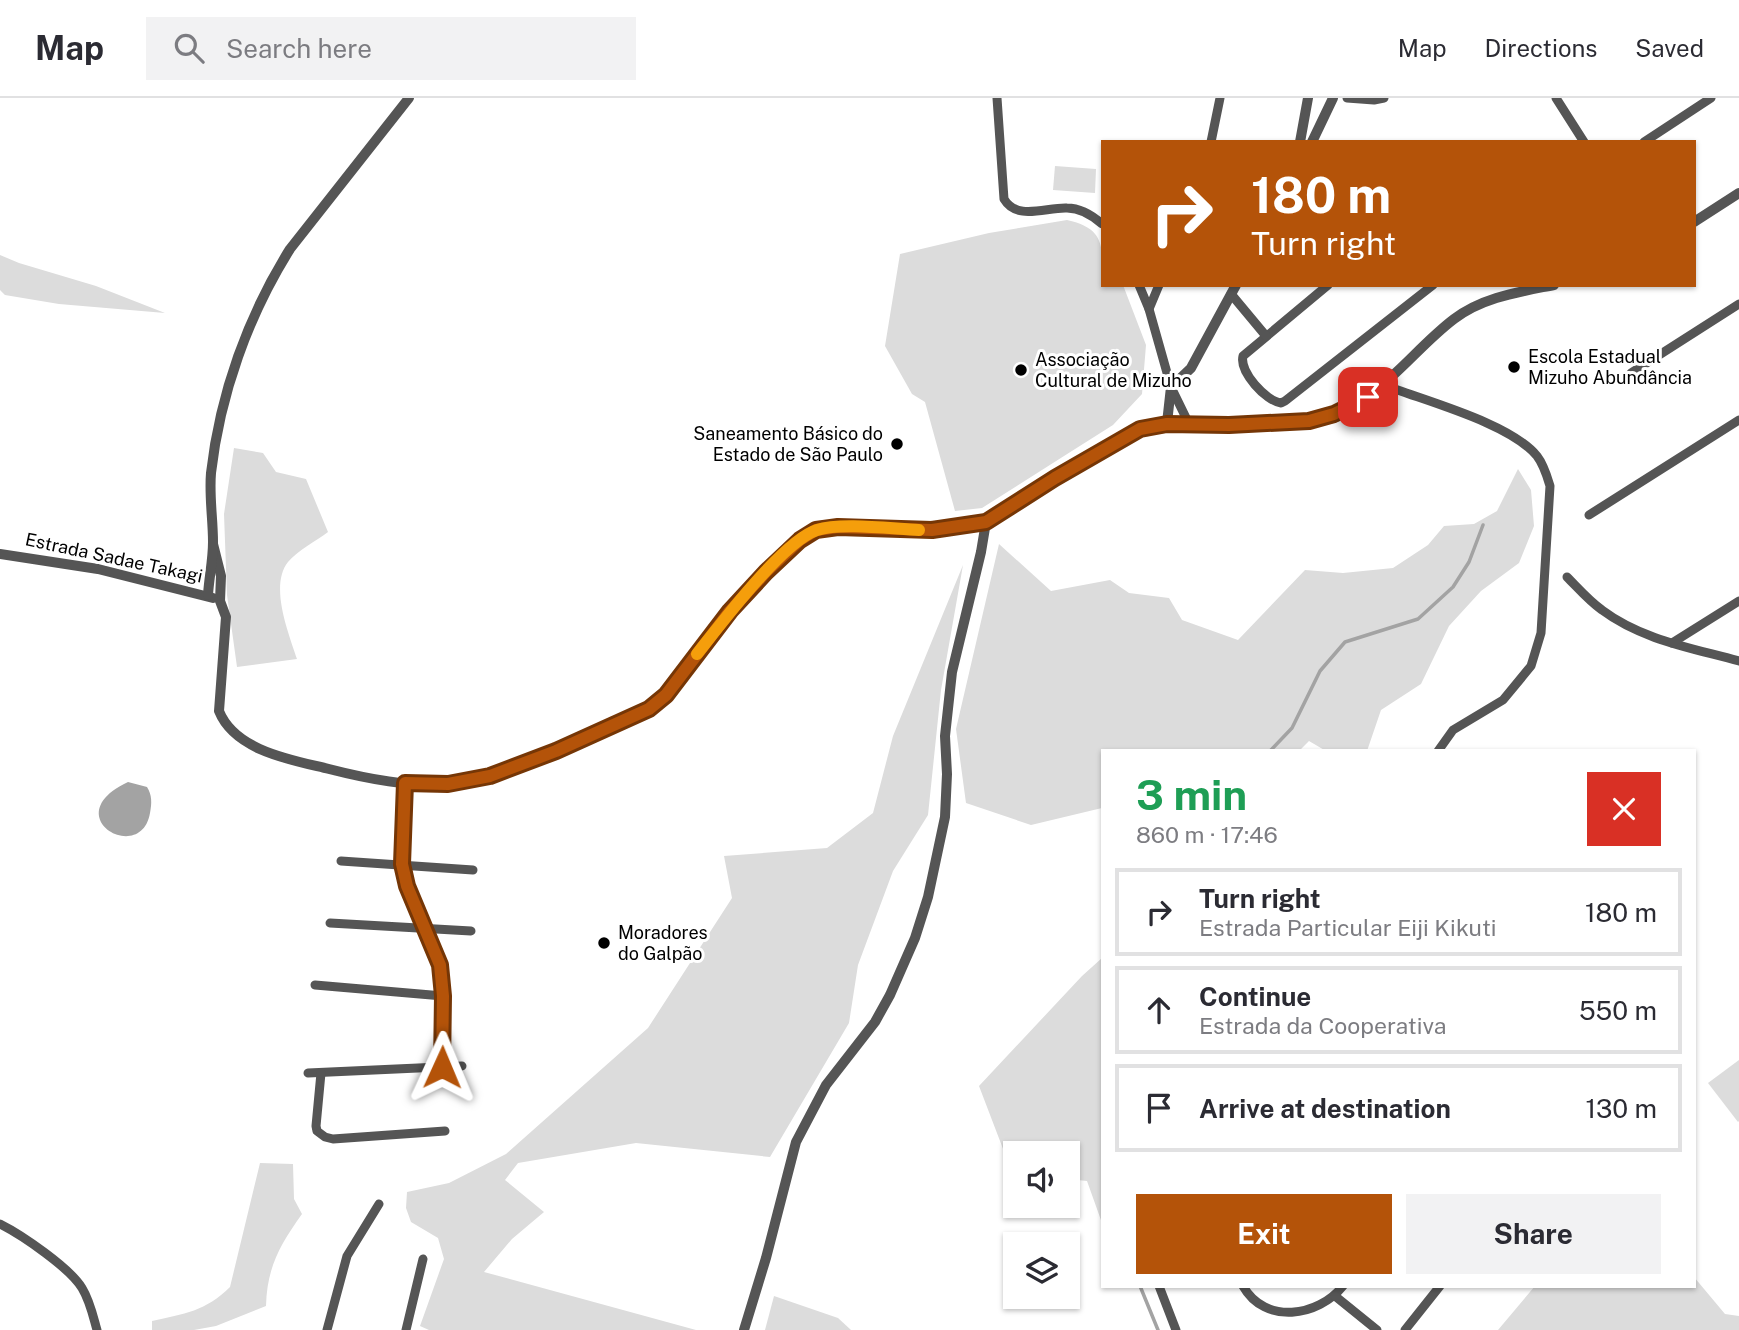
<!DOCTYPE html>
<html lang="en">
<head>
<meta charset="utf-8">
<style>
	:root { --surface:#fff; --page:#f2f2f3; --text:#2b2b33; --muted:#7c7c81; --line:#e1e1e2; --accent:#b45309 }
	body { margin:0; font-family:"Public Sans",sans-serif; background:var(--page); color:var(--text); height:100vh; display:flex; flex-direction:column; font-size:26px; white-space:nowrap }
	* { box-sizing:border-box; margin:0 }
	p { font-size:23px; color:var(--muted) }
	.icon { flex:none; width:38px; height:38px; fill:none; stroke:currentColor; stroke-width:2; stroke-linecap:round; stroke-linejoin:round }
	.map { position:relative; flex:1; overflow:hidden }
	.details { position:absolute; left:1101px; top:651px; width:595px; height:539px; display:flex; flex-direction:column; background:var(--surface); border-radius:0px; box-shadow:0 2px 5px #0004 }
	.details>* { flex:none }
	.banner { position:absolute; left:1101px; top:42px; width:595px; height:147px; border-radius:0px; box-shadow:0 2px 5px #0004; background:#b45309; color:#fff; overflow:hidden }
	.fabs { position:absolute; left:1003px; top:1043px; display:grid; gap:14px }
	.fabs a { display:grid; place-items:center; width:77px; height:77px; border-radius:0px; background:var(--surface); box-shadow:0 2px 5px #0004; font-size:35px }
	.pin { position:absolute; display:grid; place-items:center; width:60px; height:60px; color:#fff; margin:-30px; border-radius:14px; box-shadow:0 4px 10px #0006 }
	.me { position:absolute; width:77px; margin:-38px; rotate:1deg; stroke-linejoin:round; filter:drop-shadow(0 0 5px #0008) }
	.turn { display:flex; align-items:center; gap:24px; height:147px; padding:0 35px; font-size:32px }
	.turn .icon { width:91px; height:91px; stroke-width:2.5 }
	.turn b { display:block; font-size:49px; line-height:60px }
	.round { display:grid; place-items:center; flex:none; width:74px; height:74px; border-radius:0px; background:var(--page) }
	.headline { display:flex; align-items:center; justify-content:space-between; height:119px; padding:0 35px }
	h1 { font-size:42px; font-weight:700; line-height:52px; color:#1e9e55 }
	.button { display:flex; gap:14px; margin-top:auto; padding:14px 35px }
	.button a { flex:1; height:80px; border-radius:0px; background:var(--accent); color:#fff; font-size:28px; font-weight:700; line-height:80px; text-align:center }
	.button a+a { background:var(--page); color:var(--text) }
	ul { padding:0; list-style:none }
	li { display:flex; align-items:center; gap:21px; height:88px; margin:0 14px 10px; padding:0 21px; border:4px solid var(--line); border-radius:0px }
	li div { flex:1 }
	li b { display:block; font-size:26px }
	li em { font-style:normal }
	header { display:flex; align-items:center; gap:42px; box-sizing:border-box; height:98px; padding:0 35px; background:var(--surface); border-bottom:2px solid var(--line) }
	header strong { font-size:33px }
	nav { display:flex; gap:38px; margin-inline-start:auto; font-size:24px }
	.search { width:490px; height:63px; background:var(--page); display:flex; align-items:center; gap:18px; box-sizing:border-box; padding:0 24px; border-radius:0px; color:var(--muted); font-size:26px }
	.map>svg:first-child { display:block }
</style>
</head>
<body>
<header>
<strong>Map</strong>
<div class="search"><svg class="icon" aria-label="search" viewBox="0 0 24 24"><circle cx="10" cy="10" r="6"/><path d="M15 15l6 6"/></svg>Search here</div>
<nav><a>Map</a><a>Directions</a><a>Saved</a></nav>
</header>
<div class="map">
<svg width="1739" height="1232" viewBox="0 0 1739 1232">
	<rect width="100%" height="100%" fill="#fff"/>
	<g fill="#dcdcdc">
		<polygon points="1055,68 1096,71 1095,95 1053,92"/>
		<path d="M1067,122C1108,131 1102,152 1102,187H1123L1146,247L1142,296L1113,327L1064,358L982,410L955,413L925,304L912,296L885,248L900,156L989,135Z"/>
		<polygon points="0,157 19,165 96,188 165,215 59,206 5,197 0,192"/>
		<path d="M234,350L263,355L276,374L306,381L328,434C316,443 297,453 288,464C269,488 289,536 297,561L237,569L227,497L224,416Z"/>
		<polygon points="1518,371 1531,392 1534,428 1519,465 1481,493 1449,528 1421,586 1381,612 1367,653 1326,653 1309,643 1299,653 1102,653 1102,710 1031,727 966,705 956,631 999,446 1051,493 1110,482 1129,495 1169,500 1182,522 1238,542 1305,472 1343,475 1393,470 1428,447 1444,428 1474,426 1497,413"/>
		<polygon points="963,467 941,592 928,717 893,773 858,867 849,925 770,1059 636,1045 518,1065 505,1082 544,1114 512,1141 484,1174 696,1232 429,1232 420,1228 444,1161 438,1140 411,1124 406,1110 407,1094 449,1085 506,1056 648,930 732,800 724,758 827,750 873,715 893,638"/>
		<polygon points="1102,860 1102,1125 1087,1083 1068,1081 1068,1055 1015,1055 1015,1077 1013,1077 979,988 1082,878"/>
		<polygon points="1739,962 1739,1023 1738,1024 1708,985"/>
		<path d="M260,1065L293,1066L294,1101L302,1116C280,1147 267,1169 266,1208L216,1228L194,1232H152V1223C184,1216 206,1213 230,1189Z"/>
		<polygon points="1694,1179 1725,1216 1739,1218 1739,1232 1498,1232 1535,1188 1694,1188"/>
		<polygon points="774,1198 838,1220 851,1232 765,1232"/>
	</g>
	<path fill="#a3a3a3" d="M128,684L147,689C152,697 152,705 150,715C141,768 55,718 128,684Z"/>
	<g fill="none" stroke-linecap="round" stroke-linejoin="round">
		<g stroke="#a3a3a3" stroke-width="3.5">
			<polyline points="1270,653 1292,630 1320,573 1345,544 1418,521 1453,489 1469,464 1483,427"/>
			<polyline points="1140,1188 1158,1232"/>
		</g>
		<g stroke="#555" stroke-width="9">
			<path d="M997,0L1004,101C1017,123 1046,109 1067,110C1080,110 1093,118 1102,126"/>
			<polyline points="1347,0 1374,2 1384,0"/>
			<polyline points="1556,0 1584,44"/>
			<polyline points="1211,44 1220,0"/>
			<polyline points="1644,44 1711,0"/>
			<polyline points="1139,187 1149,211 1171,289 1189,326"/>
			<path d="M1328,187L1243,258C1239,274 1266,303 1281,305L1285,303L1433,187"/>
			<polyline points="1231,196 1266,238"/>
			<polyline points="1149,211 1159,187"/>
			<polyline points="1631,275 1739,206"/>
			<path d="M1384,287C1425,303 1510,325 1537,358C1544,367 1547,378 1550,388L1541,535L1531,568L1503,602L1453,632L1438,653"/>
			<polyline points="1589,417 1739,322"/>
			<path d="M1567,479C1578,490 1589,503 1602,512C1642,542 1692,550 1739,563"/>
			<polyline points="1672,545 1739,503"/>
			<polyline points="405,685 402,766 407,788 440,867 443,898 442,969"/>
			<polyline points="341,763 473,772"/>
			<polyline points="330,825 471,833"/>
			<polyline points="315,887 443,898"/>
			<polyline points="308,975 462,968"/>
			<polyline points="321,975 316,1028 317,1033 325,1039 333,1041 445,1033"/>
			<path d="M0,1126C22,1137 70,1170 82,1190C90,1203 93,1218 97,1232"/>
			<polyline points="1159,1188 1176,1232"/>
			<path d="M1243,1188C1265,1227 1318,1219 1343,1188"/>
			<polyline points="1335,1198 1377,1232"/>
			<polyline points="327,1232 347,1158 379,1106"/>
			<polyline points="406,1232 423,1161"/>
			<polyline points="1405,1232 1440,1188"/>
		</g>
		<g stroke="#555" stroke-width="10">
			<polyline points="1300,44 1308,0"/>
			<polyline points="1312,44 1333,0"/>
			<polyline points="1694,124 1739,95"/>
			<polyline points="1167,325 1171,289 1191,270 1236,187"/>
			<path d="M213,446L221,478L220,503L226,519L219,613C235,653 292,662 329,671C368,681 409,689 450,686C497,682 551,656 594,637C618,626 648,616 667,596C682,580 695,559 709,542C726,519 744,499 763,478C777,462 795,442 815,433C830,427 851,429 868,430C901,431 934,434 967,428C990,424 1008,410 1027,398C1060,376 1102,346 1139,332C1167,321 1200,327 1230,327C1264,327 1302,327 1335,315C1385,297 1413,252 1454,221C1483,199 1519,194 1554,187"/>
			<polyline points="0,456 98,471 213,500"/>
			<path d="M208,497C209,480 213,462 213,444C213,421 209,398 211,375C220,296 248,218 290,151L409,0"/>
			<polyline points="744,1232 766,1160 796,1044 826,987 875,924 890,897 915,840 928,799 945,719 947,676 945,638 952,574 981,454 986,424"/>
		</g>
	</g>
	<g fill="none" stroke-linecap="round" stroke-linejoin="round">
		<defs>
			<polyline id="route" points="442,969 443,898 440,867 407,788 402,766 405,685 448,686 490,678 556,653 649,611 666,597 730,513 766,474 800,442 816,432 838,429 932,432 986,424 1055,380 1140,331 1167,326 1229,327 1309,323 1334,316 1368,299"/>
		</defs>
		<use href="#route" stroke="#753606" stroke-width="18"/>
		<use href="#route" stroke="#b45309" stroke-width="12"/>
		<path stroke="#f59e0b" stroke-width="12" d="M697,556C720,527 783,443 817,432C841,424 893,431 919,432"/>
	</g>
	<g fill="#000" stroke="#fff" stroke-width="2.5">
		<circle cx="1514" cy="269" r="7"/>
		<circle cx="1021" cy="272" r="7"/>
		<circle cx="897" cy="346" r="7"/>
		<circle cx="604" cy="845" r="7"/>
	</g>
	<g text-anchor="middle" stroke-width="6" stroke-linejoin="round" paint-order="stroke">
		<g font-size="18" fill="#000" stroke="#fff" text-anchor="start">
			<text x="1528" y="265">Escola Estadual<tspan x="1528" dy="21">Mizuho Abundância</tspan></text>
			<text x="1035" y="268">Associação<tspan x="1035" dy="21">Cultural de Mizuho</tspan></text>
			<text x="883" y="342" text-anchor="end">Saneamento Básico do<tspan x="883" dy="21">Estado de São Paulo</tspan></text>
			<text x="618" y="841">Moradores<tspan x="618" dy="21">do Galpão</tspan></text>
		</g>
		<g font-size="18" fill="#000" stroke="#fff">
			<text transform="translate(114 460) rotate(12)" y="6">Estrada Sadae Takagi</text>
		</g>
	</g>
</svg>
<div class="fabs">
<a><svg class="icon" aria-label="sound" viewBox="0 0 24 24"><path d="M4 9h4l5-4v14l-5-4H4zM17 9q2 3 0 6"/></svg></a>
<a><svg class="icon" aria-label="layers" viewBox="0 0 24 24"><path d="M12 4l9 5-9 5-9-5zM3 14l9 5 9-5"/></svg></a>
</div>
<div class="pin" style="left:1368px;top:299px;background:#d93025"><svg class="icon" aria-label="arrive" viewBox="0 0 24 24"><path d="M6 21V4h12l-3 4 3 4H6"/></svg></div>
<svg class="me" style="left:442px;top:969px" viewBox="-20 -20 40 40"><path d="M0-17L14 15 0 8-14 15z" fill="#b45309" stroke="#fff" stroke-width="4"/></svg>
<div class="banner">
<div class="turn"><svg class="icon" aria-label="right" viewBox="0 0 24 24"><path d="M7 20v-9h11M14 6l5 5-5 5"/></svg><div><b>180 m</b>Turn right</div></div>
</div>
<section class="details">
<div class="headline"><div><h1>3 min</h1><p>860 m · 17:46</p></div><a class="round" style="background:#d93025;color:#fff"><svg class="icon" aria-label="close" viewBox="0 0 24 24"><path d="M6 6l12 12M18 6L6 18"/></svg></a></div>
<ul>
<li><svg class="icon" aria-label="right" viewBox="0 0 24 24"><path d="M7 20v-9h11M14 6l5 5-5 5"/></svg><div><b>Turn right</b><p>Estrada Particular Eiji Kikuti</p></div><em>180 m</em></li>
<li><svg class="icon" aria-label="ahead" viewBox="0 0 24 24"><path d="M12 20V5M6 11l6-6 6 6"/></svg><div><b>Continue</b><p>Estrada da Cooperativa</p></div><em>550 m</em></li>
<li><svg class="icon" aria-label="arrive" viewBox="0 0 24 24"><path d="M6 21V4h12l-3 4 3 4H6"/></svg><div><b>Arrive at destination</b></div><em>130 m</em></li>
</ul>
<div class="button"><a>Exit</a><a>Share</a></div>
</section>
</div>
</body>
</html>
